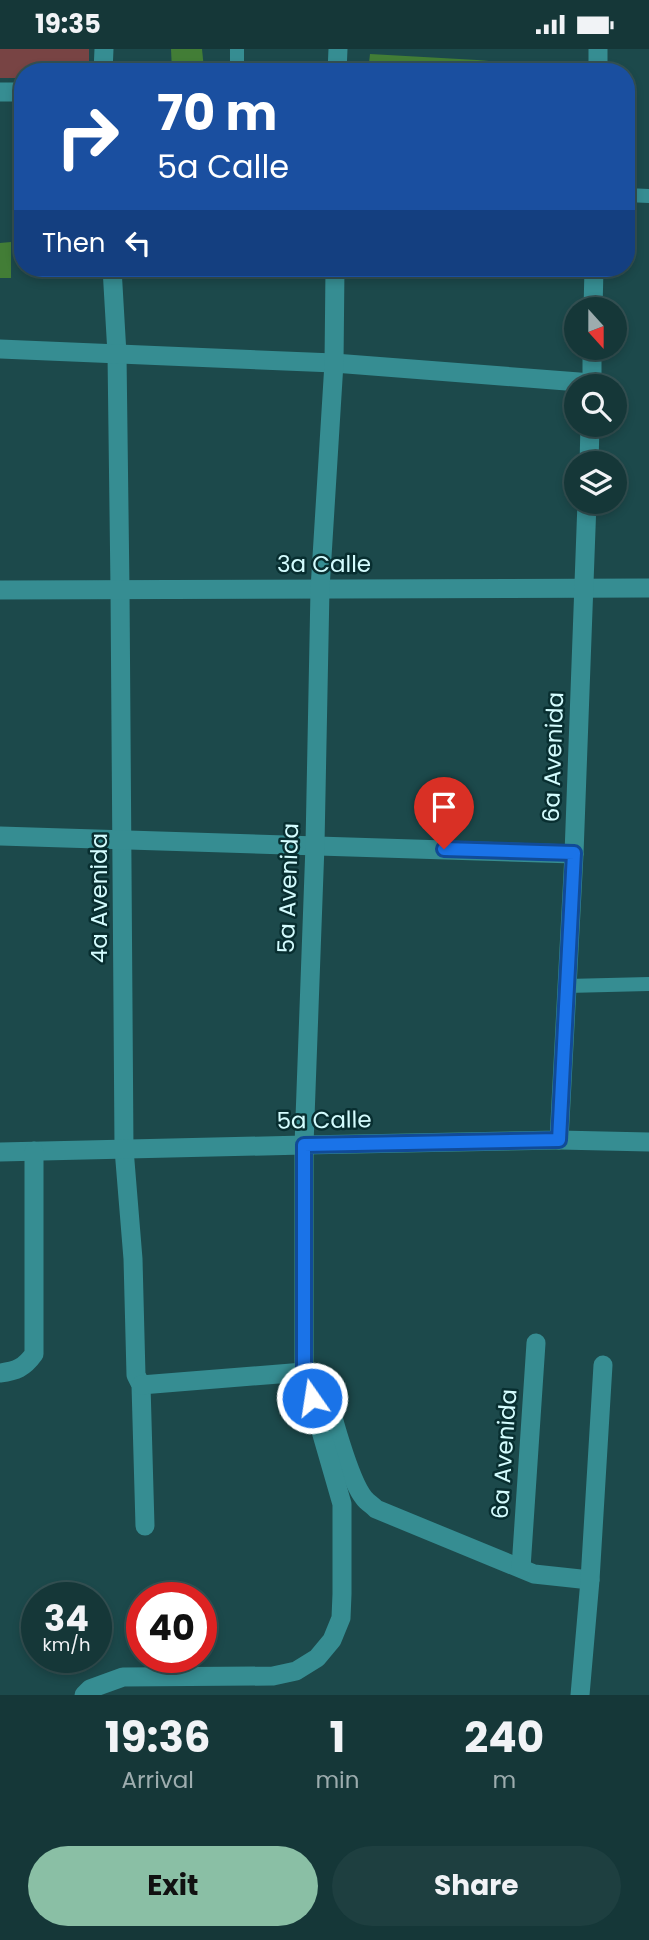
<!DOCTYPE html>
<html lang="en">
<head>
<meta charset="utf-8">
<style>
	:root { --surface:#153738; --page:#1e3f40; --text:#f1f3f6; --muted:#9dacae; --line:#345153; --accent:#8abfa5 }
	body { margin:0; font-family:Poppins,sans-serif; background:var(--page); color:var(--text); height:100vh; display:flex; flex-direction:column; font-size:26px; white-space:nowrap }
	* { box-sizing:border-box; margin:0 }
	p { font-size:23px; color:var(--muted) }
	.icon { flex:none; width:38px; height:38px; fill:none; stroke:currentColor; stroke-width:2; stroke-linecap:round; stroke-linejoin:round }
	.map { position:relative; height:1646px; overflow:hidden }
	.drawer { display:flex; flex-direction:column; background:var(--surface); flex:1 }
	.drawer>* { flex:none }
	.banner { position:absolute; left:14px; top:14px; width:621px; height:214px; border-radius:28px; box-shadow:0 4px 10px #0003,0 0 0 2px var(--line); background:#1a4fa0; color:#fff; overflow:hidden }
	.needle { width:46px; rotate:159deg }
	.buttons { position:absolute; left:564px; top:248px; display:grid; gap:14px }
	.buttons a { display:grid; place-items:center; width:63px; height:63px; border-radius:50%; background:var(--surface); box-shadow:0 4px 10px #0003,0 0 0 2px var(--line); font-size:35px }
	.speed { position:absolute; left:21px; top:1533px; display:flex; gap:14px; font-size:35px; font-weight:700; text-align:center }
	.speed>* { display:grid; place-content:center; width:91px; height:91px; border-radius:50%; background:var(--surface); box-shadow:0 4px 10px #0003,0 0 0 2px var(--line); line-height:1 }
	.speed small { font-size:18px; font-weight:400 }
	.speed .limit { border:10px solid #d22; background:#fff; color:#111 }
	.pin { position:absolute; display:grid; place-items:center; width:60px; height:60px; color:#fff; margin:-72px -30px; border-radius:50% 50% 50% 0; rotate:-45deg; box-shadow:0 0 7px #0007 }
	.pin .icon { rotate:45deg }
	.me { position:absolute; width:77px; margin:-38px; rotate:347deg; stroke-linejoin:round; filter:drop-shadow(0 0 5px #0008) }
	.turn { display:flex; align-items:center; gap:24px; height:147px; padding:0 28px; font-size:32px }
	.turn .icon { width:91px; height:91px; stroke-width:2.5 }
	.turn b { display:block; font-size:49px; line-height:60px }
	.then { display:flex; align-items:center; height:66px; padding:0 28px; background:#0003; gap:14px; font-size:26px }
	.eta { display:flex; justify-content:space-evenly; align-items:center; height:119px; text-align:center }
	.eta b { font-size:42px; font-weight:700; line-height:49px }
	.action { display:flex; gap:14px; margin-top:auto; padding:14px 28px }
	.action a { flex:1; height:80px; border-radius:42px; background:var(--accent); color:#111; font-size:28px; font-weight:700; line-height:80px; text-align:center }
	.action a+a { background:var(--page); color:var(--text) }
	.status { display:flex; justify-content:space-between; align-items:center; height:49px; padding:0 35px; background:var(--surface); direction:ltr }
	.status svg { height:19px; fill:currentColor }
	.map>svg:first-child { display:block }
</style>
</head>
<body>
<div class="status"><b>19:35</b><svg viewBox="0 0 49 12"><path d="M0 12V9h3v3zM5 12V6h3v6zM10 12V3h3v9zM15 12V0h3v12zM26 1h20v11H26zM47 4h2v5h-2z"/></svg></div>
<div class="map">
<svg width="649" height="1646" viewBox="0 0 649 1646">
	<rect width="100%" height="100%" fill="#1c494b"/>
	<polygon fill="#784444" points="0,0 89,0 89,23 23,23 23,29 0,29"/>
	<g fill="#427d36">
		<polygon points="171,0 202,0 204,20 172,22"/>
		<polygon points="370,5 477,11 594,21 594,23 368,23"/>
		<polygon points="12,71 23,71 23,101 13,101"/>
		<polygon points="11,193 11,229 0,229 0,194"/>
	</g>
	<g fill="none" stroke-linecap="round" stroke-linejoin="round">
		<g stroke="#368d92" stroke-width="14">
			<polyline points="237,0 237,23"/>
			<polyline points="626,146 649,147"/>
			<polyline points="567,937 649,935"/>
		</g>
		<g stroke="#368d92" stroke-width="19">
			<polyline points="103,23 104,0"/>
			<polyline points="0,43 23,43"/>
			<polyline points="112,219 117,305 120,540 124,1100 133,1210 136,1326 141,1336 145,1477"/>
			<polyline points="0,300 334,314 592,334"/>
			<polyline points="0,541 649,539"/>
			<polyline points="0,787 574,805"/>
			<polyline points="559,1091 649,1093"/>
			<polyline points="0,1103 304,1096"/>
			<path d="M0,1324C16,1322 24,1319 34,1305V1102"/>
			<path d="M141,1336L304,1323L316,1328L327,1338C329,1360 350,1432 364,1449C367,1453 372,1456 376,1460L534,1525L590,1531"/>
			<polyline points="521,1519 536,1294"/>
			<polyline points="580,1646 590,1531 603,1316"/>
		</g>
		<g stroke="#368d92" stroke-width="19">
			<polyline points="337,23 338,0"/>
			<polyline points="598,23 598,0"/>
			<polyline points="593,261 594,219"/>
			<polyline points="592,338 592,299"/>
			<polyline points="589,415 590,376"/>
			<polyline points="304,1096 559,1091 574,805 587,453"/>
			<polyline points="84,1646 90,1640 123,1628 273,1627 296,1622 317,1609 332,1591 341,1569 342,1545 342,1455 304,1323 304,1096 315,796 320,540 334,314 335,219"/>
		</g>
	</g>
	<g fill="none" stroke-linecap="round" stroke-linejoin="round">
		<defs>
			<polyline id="route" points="312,1349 304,1323 304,1096 559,1091 574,804 444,800"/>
		</defs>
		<use href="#route" stroke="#114b97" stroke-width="18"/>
		<use href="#route" stroke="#1a73e8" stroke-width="12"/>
	</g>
	<g text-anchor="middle" stroke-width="5" stroke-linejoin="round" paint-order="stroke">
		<g font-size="23" fill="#d4fcfe" stroke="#082e30">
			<text x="324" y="523">3a Calle</text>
			<text transform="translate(553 708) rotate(-88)" y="8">6a Avenida</text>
			<text transform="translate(288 839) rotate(-88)" y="8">5a Avenida</text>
			<text transform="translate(99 849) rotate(-90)" y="8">4a Avenida</text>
			<text transform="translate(324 1071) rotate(-1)" y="8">5a Calle</text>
			<text transform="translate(504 1405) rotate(-86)" y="8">6a Avenida</text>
		</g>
	</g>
</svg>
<div class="buttons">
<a><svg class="needle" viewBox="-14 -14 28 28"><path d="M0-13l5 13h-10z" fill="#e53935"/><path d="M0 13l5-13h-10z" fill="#9dacae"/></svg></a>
<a><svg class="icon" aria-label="search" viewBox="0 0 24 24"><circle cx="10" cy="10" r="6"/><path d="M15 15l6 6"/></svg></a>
<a><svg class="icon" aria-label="layers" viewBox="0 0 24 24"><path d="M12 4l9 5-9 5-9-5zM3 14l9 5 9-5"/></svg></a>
</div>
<div class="speed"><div>34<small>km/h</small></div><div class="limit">40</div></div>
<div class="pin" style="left:444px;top:800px;background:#d93025"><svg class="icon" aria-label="arrive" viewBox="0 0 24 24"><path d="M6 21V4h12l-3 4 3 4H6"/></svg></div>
<svg class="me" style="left:312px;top:1349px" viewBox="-20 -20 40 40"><circle r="17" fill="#1a73e8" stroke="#fff" stroke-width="3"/><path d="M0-11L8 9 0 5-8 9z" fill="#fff"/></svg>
<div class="banner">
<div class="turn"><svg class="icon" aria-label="right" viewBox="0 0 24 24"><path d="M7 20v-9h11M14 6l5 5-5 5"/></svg><div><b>70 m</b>5a Calle</div></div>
<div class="then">Then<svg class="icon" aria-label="left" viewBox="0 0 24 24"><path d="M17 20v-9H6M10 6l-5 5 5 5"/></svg></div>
</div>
</div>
<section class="drawer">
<div class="eta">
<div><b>19:36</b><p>Arrival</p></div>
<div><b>1</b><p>min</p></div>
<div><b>240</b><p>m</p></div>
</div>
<div class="action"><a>Exit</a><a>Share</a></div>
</section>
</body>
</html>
